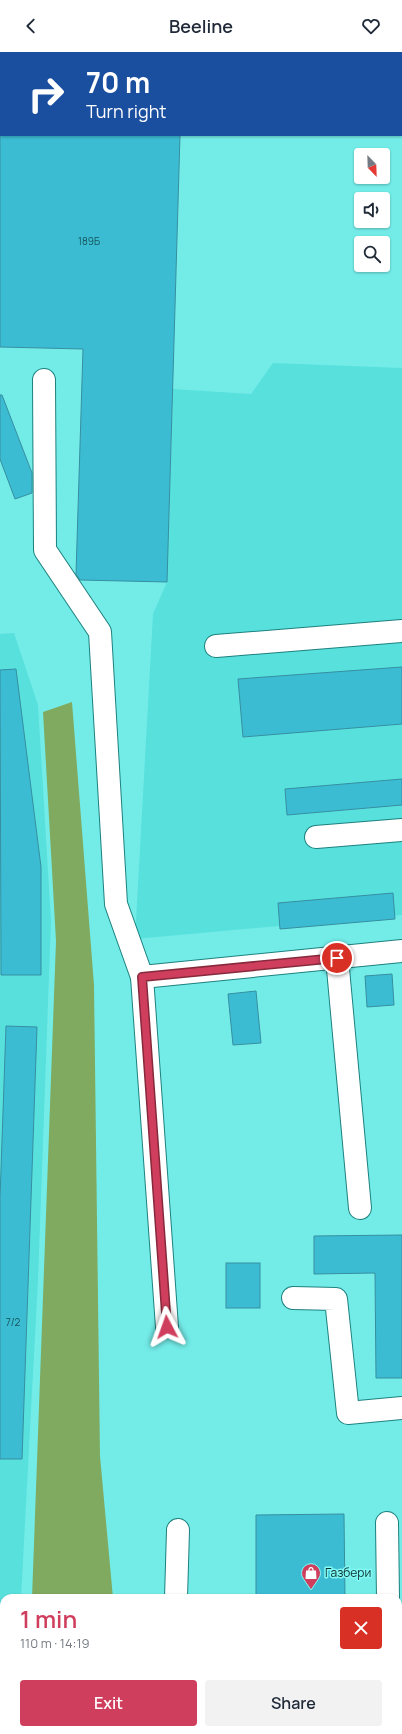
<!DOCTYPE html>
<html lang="en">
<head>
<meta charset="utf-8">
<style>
	:root { --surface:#fff; --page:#f2f2f3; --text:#1f2937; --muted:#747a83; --accent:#cf3f5d }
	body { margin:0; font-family:Manrope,sans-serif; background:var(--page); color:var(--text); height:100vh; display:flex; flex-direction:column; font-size:15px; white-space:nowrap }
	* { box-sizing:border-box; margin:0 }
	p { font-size:13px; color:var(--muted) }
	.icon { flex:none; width:22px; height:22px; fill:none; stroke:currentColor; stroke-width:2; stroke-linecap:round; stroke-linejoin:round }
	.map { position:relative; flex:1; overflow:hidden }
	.details { position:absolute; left:0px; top:1542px; width:402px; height:140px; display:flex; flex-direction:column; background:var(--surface); border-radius:12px 12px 0 0; box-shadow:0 1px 3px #0004 }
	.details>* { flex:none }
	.hud { position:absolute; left:0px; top:0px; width:402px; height:84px; box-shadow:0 1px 3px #0004; background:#1a4fa0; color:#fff; overflow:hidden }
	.needle { width:26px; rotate:157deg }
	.controls { position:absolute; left:354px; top:96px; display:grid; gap:8px }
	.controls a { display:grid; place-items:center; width:36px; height:36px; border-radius:4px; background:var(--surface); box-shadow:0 1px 3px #0004; font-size:20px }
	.pin { position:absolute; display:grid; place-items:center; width:34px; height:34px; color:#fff; margin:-17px; border:2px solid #fff; border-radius:50%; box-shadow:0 1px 4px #0007 }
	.me { position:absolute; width:44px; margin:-22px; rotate:356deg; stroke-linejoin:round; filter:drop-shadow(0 0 3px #0008) }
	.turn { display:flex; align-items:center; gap:14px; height:84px; padding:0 20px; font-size:18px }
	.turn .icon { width:52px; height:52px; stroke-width:2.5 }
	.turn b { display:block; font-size:28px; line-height:34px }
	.round { display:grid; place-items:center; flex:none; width:42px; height:42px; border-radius:4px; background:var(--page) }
	.summary { display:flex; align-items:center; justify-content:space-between; height:68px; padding:0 20px }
	h1 { font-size:24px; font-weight:600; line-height:30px; color:var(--accent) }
	.button { display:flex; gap:8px; margin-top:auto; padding:8px 20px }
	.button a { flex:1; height:46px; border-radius:4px; background:var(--accent); color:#fff; font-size:16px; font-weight:600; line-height:46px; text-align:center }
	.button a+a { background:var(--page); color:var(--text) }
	header { display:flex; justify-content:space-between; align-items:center; height:52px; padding:0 20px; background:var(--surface); font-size:18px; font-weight:600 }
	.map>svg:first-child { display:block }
</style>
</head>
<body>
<header><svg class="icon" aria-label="back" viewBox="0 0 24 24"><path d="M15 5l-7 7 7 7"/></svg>Beeline<svg class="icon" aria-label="heart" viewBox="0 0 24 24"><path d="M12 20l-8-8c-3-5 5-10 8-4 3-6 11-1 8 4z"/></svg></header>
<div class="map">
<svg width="402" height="1682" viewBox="0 0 402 1682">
	<rect width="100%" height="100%" fill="#73ece8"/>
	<g fill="#58e0dd">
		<polygon points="273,311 402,316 402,863 135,887 153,562 167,530 173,337 251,342"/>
		<polygon points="14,581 38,653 51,869 38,1228 21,1546 4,1546 4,1678 14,1678 13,1682 0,1682 0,582"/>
	</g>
	<g fill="#80aa5f">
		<polygon points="72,650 94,933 100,1404 113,1546 32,1546 56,889 43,660"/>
		<polygon points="27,1678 127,1678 128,1682 27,1682"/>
	</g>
	<g fill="#3cbcd3" stroke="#368fa1">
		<polygon points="0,83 180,83 167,530 80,528 76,522 83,297 0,295"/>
		<polygon points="0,343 2,343 32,421 32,441 15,447 0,407"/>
		<polygon points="402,615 402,672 243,685 238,627"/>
		<polygon points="16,617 41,815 41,923 1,923 0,618"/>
		<polygon points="402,727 402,753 287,763 285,737"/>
		<polygon points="393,841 395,867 280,877 278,851"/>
		<polygon points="392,922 394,953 367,955 365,924"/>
		<polygon points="256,939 261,991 233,993 228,942"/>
		<polygon points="6,974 37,975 22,1407 0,1407 0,1146"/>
		<polygon points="402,1183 402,1326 376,1326 375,1221 314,1222 314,1184"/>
		<rect x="226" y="1211" width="34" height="45"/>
		<polygon points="344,1462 345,1546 256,1546 256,1463"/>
	</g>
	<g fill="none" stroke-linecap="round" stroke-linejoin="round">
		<defs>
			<g id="minor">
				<polyline points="44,328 45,498 100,580 116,852 142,925 402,899"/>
				<polyline points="216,594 402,579"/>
				<polyline points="316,785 402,778"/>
				<polyline points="337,906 360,1156"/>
				<polyline points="142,925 167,1275"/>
				<polyline points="293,1246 336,1247 348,1361 402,1356"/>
				<polyline points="387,1471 388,1546"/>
				<polyline points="176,1546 178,1478"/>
				<polyline points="389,1678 389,1682"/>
			</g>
		</defs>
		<use href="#minor" stroke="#1c817f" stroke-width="24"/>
		<use href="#minor" stroke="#fff" stroke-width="22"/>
	</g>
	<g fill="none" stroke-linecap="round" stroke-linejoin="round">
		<defs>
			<polyline id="route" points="167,1275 142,925 337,906"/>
		</defs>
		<use href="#route" stroke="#87293c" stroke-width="10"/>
		<use href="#route" stroke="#cf3f5d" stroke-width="7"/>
	</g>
	<defs>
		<symbol id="shop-pin" viewBox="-11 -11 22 30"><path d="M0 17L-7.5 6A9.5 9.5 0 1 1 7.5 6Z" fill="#cf3f5d" stroke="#81f9f5"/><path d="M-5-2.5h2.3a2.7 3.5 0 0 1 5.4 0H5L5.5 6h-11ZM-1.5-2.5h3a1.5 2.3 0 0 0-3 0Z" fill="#fff"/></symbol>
	</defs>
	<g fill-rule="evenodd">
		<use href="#shop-pin" x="300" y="1510" width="22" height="30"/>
	</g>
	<g text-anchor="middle" stroke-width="3" stroke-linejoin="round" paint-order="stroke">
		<g font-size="10" fill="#16545a">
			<text x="89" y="193">189Б</text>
			<text x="13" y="1274">7/2</text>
		</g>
		<g font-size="12" fill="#0a3231" stroke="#81f9f5" text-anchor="start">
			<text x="325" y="1525">Газбери</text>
		</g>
	</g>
</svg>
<div class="controls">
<a><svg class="needle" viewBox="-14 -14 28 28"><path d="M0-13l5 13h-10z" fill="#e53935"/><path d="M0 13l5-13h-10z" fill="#747a83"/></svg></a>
<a><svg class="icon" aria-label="sound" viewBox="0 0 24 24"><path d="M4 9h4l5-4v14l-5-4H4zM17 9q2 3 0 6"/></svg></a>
<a><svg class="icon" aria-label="search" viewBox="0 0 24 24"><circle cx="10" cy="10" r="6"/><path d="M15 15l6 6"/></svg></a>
</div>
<div class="pin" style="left:337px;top:906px;background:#d93025"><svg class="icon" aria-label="arrive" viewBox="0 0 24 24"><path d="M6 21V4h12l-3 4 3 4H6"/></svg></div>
<svg class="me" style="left:167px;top:1275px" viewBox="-20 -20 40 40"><path d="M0-17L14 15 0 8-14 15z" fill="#cf3f5d" stroke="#fff" stroke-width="4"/></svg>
<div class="hud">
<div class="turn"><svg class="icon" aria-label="right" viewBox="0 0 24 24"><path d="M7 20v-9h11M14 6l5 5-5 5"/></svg><div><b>70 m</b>Turn right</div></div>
</div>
<section class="details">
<div class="summary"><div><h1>1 min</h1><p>110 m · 14:19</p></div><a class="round" style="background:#d93025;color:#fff"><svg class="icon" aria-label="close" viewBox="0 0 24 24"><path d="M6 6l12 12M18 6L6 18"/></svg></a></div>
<div class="button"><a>Exit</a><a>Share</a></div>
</section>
</div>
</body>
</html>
